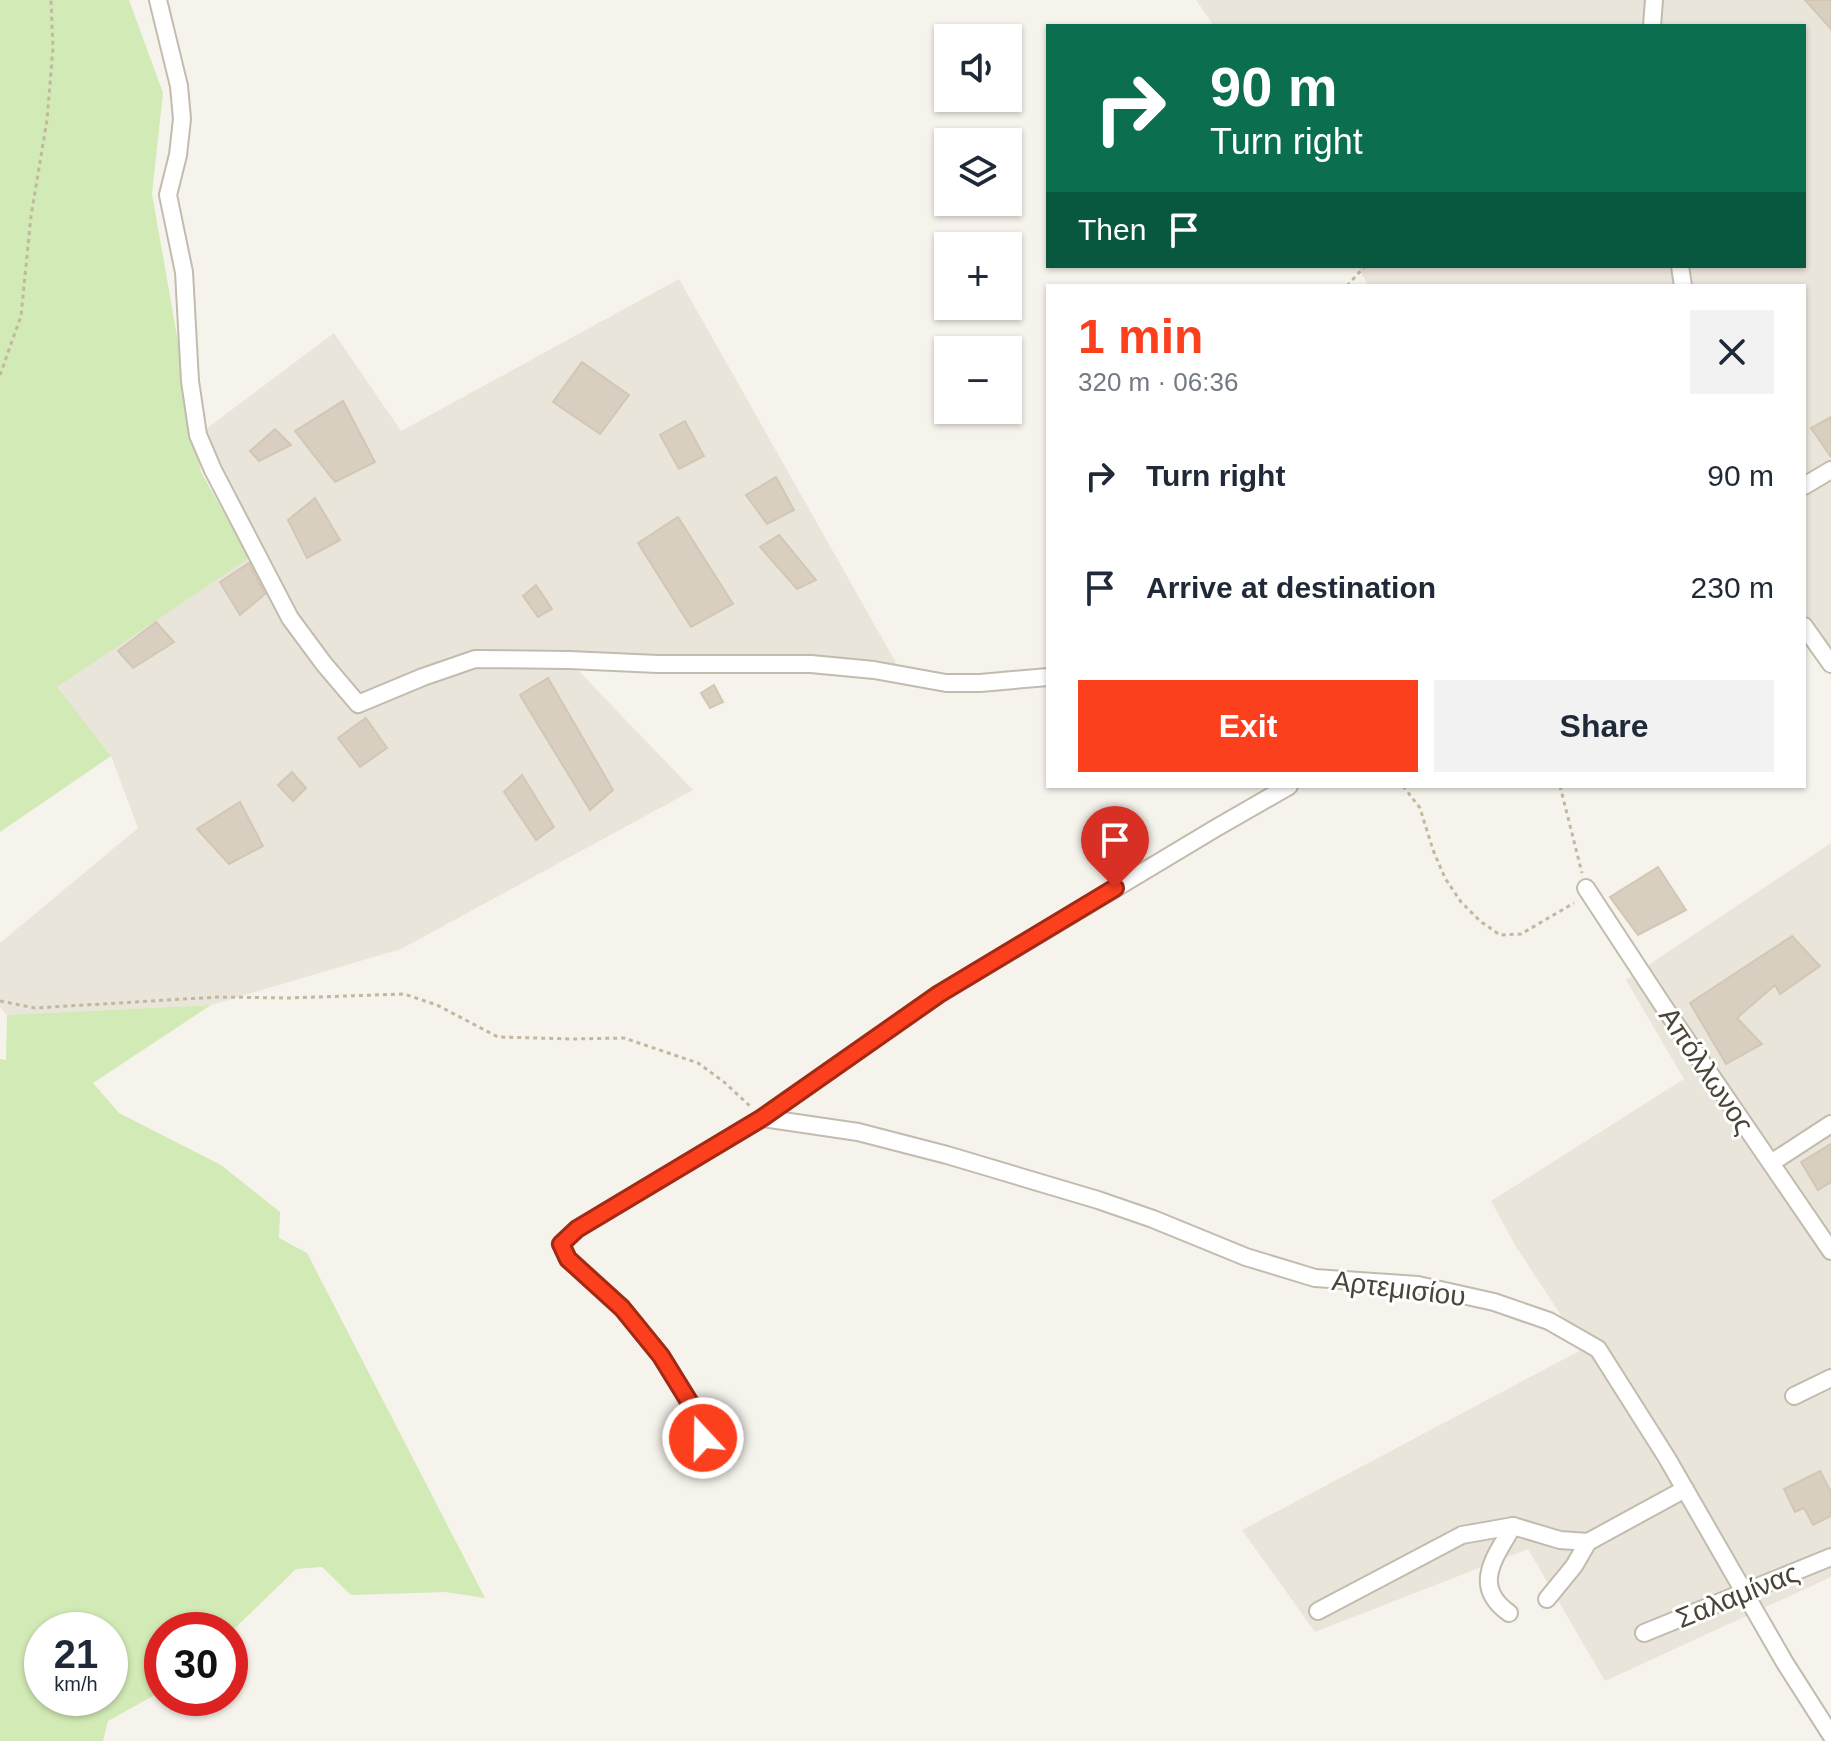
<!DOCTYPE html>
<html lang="en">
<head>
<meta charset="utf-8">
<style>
	:root { --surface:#fff; --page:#f2f2f3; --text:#1f2937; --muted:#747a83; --accent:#fc3f1d }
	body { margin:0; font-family:Arial,sans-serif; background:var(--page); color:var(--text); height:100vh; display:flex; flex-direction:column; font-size:30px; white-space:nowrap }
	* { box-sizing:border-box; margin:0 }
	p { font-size:26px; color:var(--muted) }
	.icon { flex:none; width:44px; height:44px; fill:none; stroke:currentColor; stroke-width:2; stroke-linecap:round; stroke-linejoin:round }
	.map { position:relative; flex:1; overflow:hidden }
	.drawer { position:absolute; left:1046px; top:284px; width:760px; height:504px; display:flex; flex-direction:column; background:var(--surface); border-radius:0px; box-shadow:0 2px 6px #0004 }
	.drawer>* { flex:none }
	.top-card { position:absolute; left:1046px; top:24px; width:760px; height:244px; border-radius:0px; box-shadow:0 2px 6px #0004; background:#0b6e4f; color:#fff; overflow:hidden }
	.tools { position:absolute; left:934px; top:24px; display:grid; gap:16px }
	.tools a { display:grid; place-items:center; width:88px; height:88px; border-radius:0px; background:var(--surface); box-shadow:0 2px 6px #0004; font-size:40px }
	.speed { position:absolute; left:24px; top:1612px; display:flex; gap:16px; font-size:40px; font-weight:700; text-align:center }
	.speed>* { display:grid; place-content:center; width:104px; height:104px; border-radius:50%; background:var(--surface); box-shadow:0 2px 6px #0004; line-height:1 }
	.speed small { font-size:20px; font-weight:400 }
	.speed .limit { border:12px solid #d22; background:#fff; color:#111 }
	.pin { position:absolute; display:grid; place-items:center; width:68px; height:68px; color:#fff; margin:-82px -34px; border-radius:50% 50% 50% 0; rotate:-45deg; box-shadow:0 0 8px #0007 }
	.pin .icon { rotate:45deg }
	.me { position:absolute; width:88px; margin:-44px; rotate:339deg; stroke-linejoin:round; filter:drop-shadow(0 0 6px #0008) }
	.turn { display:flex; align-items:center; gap:28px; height:168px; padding:0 32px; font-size:36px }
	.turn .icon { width:104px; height:104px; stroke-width:2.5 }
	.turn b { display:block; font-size:56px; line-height:68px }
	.then { display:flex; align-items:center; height:76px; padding:0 32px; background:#0003; gap:16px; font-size:30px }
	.round { display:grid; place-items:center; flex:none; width:84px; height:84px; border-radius:0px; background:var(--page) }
	.head { display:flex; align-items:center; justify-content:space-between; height:136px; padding:0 32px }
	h1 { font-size:48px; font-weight:800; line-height:60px; color:var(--accent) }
	.primary-button { display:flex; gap:16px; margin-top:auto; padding:16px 32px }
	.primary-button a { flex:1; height:92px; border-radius:0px; background:var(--accent); color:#fff; font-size:32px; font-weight:800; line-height:92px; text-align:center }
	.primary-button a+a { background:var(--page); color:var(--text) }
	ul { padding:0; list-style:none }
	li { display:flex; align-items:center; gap:24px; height:112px; padding:0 32px }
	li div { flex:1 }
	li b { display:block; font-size:30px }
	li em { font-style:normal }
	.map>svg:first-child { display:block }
</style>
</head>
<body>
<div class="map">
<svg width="1831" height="1741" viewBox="0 0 1831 1741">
	<rect width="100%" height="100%" fill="#f6f3ec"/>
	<g fill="#eae5da">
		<polygon points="1196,0 1831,0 1831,660 1804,622 1804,286 1368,286 1358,266 1804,266 1804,26 1214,26"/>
		<polygon points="679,279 904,677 658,664 573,665 693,790 401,949 211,1005 7,1015 0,1007 0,943 138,828 111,756 56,687 256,553 198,435 334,333 401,431"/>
		<polygon points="1831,843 1831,1577 1605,1681 1528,1549 1315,1632 1242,1530 1583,1349 1515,1245 1491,1201 1684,1079 1626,980"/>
	</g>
	<g fill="#d2eab5" fill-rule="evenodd">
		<polygon points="0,0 129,0 163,93 152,194 201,472 249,558 57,687 111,756 0,832"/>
		<path d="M211,1005L93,1083L119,1113L221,1165L280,1212L279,1238L307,1253L485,1598L445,1592L351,1595L322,1567L296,1569L230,1633V1630H162V1691L108,1721L103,1741H0V1059L6,1060L7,1015ZM42,1630H110V1698H42Z"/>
	</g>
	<g fill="#d8cfc1" stroke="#d3c7b4" stroke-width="2">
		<polygon points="1805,0 1831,0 1831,29"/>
		<polygon points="582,362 629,395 600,434 553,402"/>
		<polygon points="343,401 375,462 335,482 295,431"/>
		<polygon points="1831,417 1831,457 1811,428"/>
		<polygon points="685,421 704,456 679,469 660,435"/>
		<polygon points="275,429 291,445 259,461 250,451"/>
		<polygon points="776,477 794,510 767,524 746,495"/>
		<polygon points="315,498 340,540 307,558 288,520"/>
		<polygon points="678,517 733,604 691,627 638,543"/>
		<polygon points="779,535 816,580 797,589 760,547"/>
		<polygon points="249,563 265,594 240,615 220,582"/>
		<polygon points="536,585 552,609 538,617 523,596"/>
		<polygon points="156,622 174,642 133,668 118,651"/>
		<polygon points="548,678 613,790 590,810 520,695"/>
		<polygon points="714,685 723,702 710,708 701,693"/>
		<polygon points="366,718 387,748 360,767 338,738"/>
		<polygon points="292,772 306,788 293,801 278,785"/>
		<polygon points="522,775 554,827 536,840 504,792"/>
		<polygon points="240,802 263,846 229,864 197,829"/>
		<polygon points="1658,867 1686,910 1638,935 1610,897"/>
		<polygon points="1792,936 1820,966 1780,994 1775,985 1737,1018 1762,1044 1726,1064 1690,1003"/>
		<polygon points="1831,1144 1831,1182 1818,1190 1801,1162"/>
		<polygon points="1820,1471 1831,1492 1831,1516 1813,1525 1804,1508 1795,1512 1784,1489"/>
	</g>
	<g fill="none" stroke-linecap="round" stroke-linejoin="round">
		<defs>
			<g id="minor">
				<polyline points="158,0 179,86 182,119 178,155 168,195 184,272 190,381 198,435 213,470 290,618 324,664 358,704 423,677 475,659 569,660 658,664 811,664 874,670 946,683 980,683 1048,677"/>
				<polyline points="1652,26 1654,0"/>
				<polyline points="1680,266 1683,286"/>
				<polyline points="1804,486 1831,470"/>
				<polyline points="1804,626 1831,664"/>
				<polyline points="1586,888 1662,1004 1831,1251"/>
				<polyline points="762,1118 858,1132 947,1155 1098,1200 1153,1219 1246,1257 1315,1278 1418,1285 1494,1302 1549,1321 1598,1349 1667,1458 1785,1663 1831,1735"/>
				<polyline points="1771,1163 1831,1124"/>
				<polyline points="1794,1396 1831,1378"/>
				<polyline points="703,1438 698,1416 661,1356 622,1308 568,1259 561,1244 577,1229 762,1118 939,994 1216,828 1289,786"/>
				<polyline points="1547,1599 1574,1566 1588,1542"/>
				<polyline points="1318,1611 1462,1535 1513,1526 1560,1540 1588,1542 1685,1489"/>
				<path d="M1509,1613C1471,1586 1495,1557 1513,1526"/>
				<polyline points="1644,1633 1831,1557"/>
			</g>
		</defs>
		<use href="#minor" stroke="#c2bbae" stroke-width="20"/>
		<g stroke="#c4b79f" stroke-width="3" stroke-dasharray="4 4" stroke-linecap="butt">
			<polyline points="1347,286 1365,266"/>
			<polyline points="0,375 21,316 31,216 47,120 53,48 51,0"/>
			<polyline points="1403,786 1420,808 1433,850 1445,878 1461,902 1480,921 1500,935 1521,934 1574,903"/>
			<polyline points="1560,786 1582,873"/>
			<polyline points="0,1001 35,1008 218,997 288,998 404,994 437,1005 498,1037 573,1039 624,1038 698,1063 724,1082 751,1107"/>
		</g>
		<use href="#minor" stroke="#fff" stroke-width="16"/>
	</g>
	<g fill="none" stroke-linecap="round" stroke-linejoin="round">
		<defs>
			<polyline id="route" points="703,1438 698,1416 661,1356 622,1308 568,1259 561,1244 577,1229 762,1118 939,994 1115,888"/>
		</defs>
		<use href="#route" stroke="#a42913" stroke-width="20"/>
		<use href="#route" stroke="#fc3f1d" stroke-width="14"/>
	</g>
	<g text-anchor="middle" stroke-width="6" stroke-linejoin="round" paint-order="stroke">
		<g font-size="28" fill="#4b4439" stroke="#fff">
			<text transform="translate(1707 1070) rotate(56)" y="10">Απόλλωνος</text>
			<text transform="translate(1399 1288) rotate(7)" y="10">Αρτεμισίου</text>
			<text transform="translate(1737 1595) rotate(-22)" y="10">Σαλαμίνας</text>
		</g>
	</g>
</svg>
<div class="tools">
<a><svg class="icon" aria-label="sound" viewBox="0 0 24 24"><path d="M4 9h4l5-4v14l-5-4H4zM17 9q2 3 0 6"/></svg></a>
<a><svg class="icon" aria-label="layers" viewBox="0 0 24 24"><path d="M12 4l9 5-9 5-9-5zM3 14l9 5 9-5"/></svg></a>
<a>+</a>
<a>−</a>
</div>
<div class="speed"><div>21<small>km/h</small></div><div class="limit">30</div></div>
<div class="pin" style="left:1115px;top:888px;background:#d93025"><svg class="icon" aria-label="arrive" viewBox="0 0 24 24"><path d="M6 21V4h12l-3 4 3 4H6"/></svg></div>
<svg class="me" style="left:703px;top:1438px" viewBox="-20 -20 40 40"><circle r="17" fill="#fc3f1d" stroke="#fff" stroke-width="3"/><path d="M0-11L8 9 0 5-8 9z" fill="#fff"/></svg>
<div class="top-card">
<div class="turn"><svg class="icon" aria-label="right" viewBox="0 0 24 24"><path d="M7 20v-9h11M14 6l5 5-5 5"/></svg><div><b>90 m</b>Turn right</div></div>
<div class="then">Then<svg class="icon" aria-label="arrive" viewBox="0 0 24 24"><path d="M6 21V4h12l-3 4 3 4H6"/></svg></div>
</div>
<section class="drawer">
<div class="head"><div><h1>1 min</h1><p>320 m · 06:36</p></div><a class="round"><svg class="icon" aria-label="close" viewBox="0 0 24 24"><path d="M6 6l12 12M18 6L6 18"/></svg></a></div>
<ul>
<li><svg class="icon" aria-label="right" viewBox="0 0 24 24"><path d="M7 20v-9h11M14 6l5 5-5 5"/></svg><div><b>Turn right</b></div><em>90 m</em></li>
<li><svg class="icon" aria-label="arrive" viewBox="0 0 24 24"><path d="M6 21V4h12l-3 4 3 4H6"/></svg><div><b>Arrive at destination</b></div><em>230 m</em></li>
</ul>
<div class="primary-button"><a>Exit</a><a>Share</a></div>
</section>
</div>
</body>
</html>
